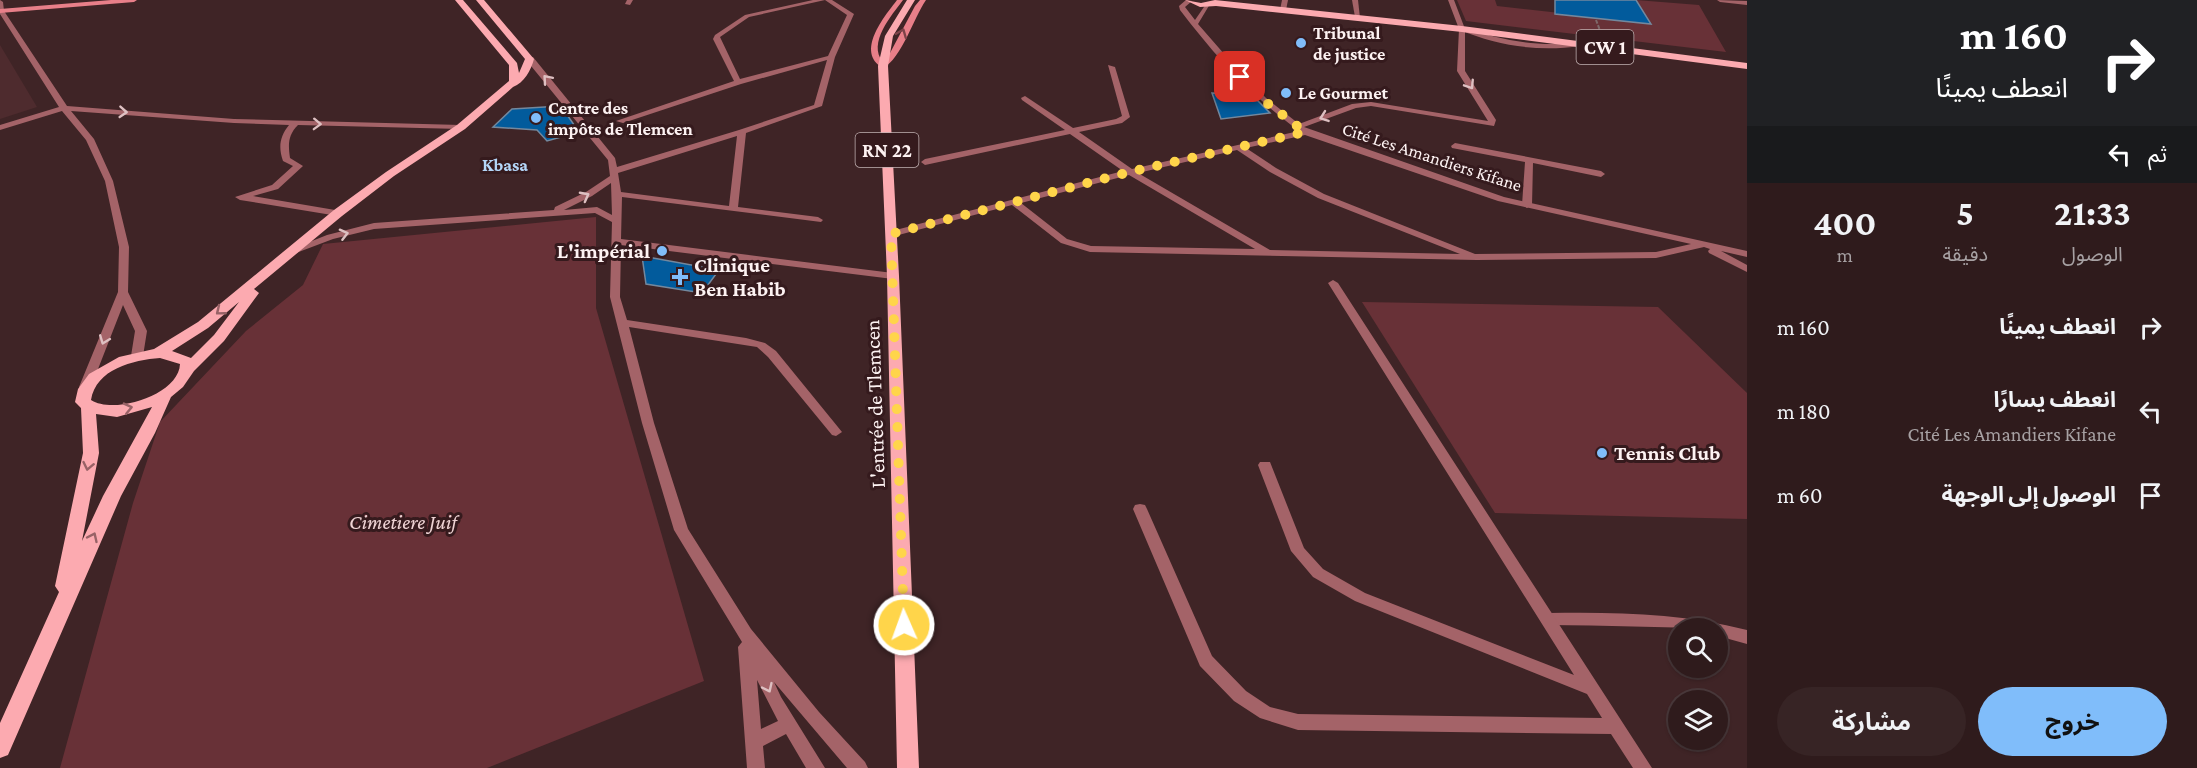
<!DOCTYPE html>
<html lang="ar">
<head>
<meta charset="utf-8">
<style>
	:root { --surface:#2f1b1c; --page:#372425; --text:#f1f3f6; --muted:#a7a1a3; --line:#4a393b; --accent:#80bdfa }
	body { margin:0; font-family:"Crimson Pro","Noto Sans Arabic",serif; background:var(--page); color:var(--text); direction:rtl; height:100vh; display:flex; flex-direction:column; font-size:22px; white-space:nowrap }
	* { box-sizing:border-box; margin:0 }
	p { font-size:20px; color:var(--muted) }
	.icon { flex:none; width:33px; height:33px; fill:none; stroke:currentColor; stroke-width:2; stroke-linecap:round; stroke-linejoin:round }
	.map { position:relative; flex:1; overflow:hidden; direction:ltr }
	.drawer { display:flex; flex-direction:column; background:var(--surface); width:450px }
	.drawer>* { flex:none }
	.guide { background:#202124; color:#fff; overflow:hidden }
	.buttons { position:absolute; left:1668px; top:618px; display:grid; gap:12px }
	.buttons a { display:grid; place-items:center; width:60px; height:60px; border-radius:50%; background:var(--surface); box-shadow:0 2px 4px #0004,0 0 0 2px var(--line); font-size:30px }
	.pin { position:absolute; display:grid; place-items:center; width:51px; height:51px; color:#fff; margin:-26px; border-radius:12px; box-shadow:0 3px 9px #0006 }
	.me { position:absolute; width:66px; margin:-33px; rotate:358deg; stroke-linejoin:round; filter:drop-shadow(0 0 4px #0008) }
	.turn { display:flex; align-items:center; gap:21px; height:126px; padding:0 30px; font-size:27px }
	.turn .icon { width:78px; height:78px; stroke-width:2.5 }
	.turn b { display:block; font-size:42px; line-height:51px }
	.then { display:flex; align-items:center; height:57px; padding:0 30px; background:#0003; gap:12px; font-size:22px }
	.eta { display:flex; justify-content:space-evenly; align-items:center; height:102px; text-align:center }
	.eta b { font-size:36px; font-weight:700; line-height:42px }
	.primary-button { display:flex; gap:12px; margin-top:auto; padding:12px 30px }
	.primary-button a { flex:1; height:69px; border-radius:36px; background:var(--accent); color:#111; font-size:24px; font-weight:700; line-height:69px; text-align:center }
	.primary-button a+a { background:var(--page); color:var(--text) }
	ul { padding:0; list-style:none }
	li { display:flex; align-items:center; gap:18px; height:84px; padding:0 30px }
	li div { flex:1 }
	li b { display:block; font-size:22px }
	li em { font-style:normal }
	main { display:flex; flex:1; min-height:0 }
	.map>svg:first-child { display:block }
</style>
</head>
<body>
<main>
<section class="drawer">
<div class="guide">
<div class="turn"><svg class="icon" aria-label="right" viewBox="0 0 24 24"><path d="M7 20v-9h11M14 6l5 5-5 5"/></svg><div><b>160 m</b>انعطف يمينًا</div></div>
<div class="then">ثم<svg class="icon" aria-label="left" viewBox="0 0 24 24"><path d="M17 20v-9H6M10 6l-5 5 5 5"/></svg></div>
</div>
<div class="eta">
<div><b>21:33</b><p>الوصول</p></div>
<div><b>5</b><p>دقيقة</p></div>
<div><b>400</b><p>m</p></div>
</div>
<ul>
<li><svg class="icon" aria-label="right" viewBox="0 0 24 24"><path d="M7 20v-9h11M14 6l5 5-5 5"/></svg><div><b>انعطف يمينًا</b></div><em>160 m</em></li>
<li><svg class="icon" aria-label="left" viewBox="0 0 24 24"><path d="M17 20v-9H6M10 6l-5 5 5 5"/></svg><div><b>انعطف يسارًا</b><p>Cité Les Amandiers Kifane</p></div><em>180 m</em></li>
<li><svg class="icon" aria-label="arrive" viewBox="0 0 24 24"><path d="M6 21V4h12l-3 4 3 4H6"/></svg><div><b>الوصول إلى الوجهة</b></div><em>60 m</em></li>
</ul>
<div class="primary-button"><a>خروج</a><a>مشاركة</a></div>
</section>
<div class="map">
<svg width="1747" height="768" viewBox="0 0 1747 768">
	<rect width="100%" height="100%" fill="#3f2426"/>
	<polygon fill="#4e2b2e" points="0,45 37,107 0,119"/>
	<g fill="#683137">
		<polygon points="1457,0 1495,0 1497,6 1650,23 1636,0 1699,5 1726,52 1466,21"/>
		<polygon points="596,217 596,308 704,681 487,768 60,768 133,503 160,422 246,331 303,285 323,244"/>
		<polygon points="1362,302 1658,307 1747,393 1747,519 1495,513"/>
	</g>
	<g fill="#025b9c" stroke="#73889e" stroke-width="1.5">
		<polygon points="1555,0 1636,0 1651,24 1555,14"/>
		<polygon points="1212,93 1251,94 1270,113 1221,119"/>
		<polygon points="561,106 579,132 547,141 537,130 493,127 512,109"/>
		<polygon points="642,256 719,270 702,293 646,284"/>
	</g>
	<g fill="none" stroke-linecap="round" stroke-linejoin="round">
		<polyline stroke="#7e696a" stroke-width="2" stroke-dasharray="4 1.5" stroke-linecap="butt" points="1596,20 1601,33"/>
		<g fill="#a46368" fill-rule="evenodd">
			<path d="M1462,27C1501,40 1538,48 1580,42L1583,44L1580,46C1539,52 1498,46 1460,30V28Z"/>
			<polygon points="1455,143 1601,171 1605,174 1601,177 1533,163 1532,205 1527,208 1522,205 1525,162 1452,148 1451,146"/>
			<path d="M1548,613C1616,612 1681,613 1747,630V644L1718,636V628C1662,628 1605,625 1548,625L1543,624L1540,619L1543,614Z"/>
		</g>
		<g fill="#a46368" fill-rule="evenodd">
			<path d="M0,0L3,2L4,11L67,106L234,119L461,125L465,127L461,129L298,125C288,135 288,144 290,158L303,166L278,189L253,196L341,211L343,213L338,216L240,200L235,197L272,185L293,166L283,161C278,147 280,136 289,125L234,123L71,111L94,139L113,181L129,247L128,292L147,331L143,356L141,359H133L131,356L135,331L123,305L91,387L89,390H81L79,387L118,292L119,247L105,181L86,140L62,111L0,130V125L59,107L0,14Z"/>
			<polygon points="627,0 633,0 630,5 625,4"/>
			<path d="M813,0H832L854,14L835,57L822,106L746,133L738,207L818,217L823,220L821,222L622,197L621,239L893,273L898,276L893,279L621,245L620,297L627,320L746,338L765,343L776,351L842,432L836,436L832,435L768,357L757,347L629,327L654,423L688,529L751,629L819,712L865,762L868,768H847L774,682L781,697L825,768H806L786,734L763,746L765,768H747L738,647L742,642L674,530L642,423L610,297L612,222L595,213L374,229L333,239L296,253H288L287,251L327,235L374,223L554,210L555,207L586,192L610,176L608,160L527,61V57H533L615,158L617,167L739,130L814,105L827,60L741,84L623,123L616,121L734,81L713,39L715,35L745,15ZM825,0L847,15L828,56L740,79L720,37L749,17ZM737,136L729,206L621,192L618,173ZM611,183L612,215L597,207L564,210L592,196ZM757,680L778,721L761,729Z"/>
			<path d="M1186,0L1192,1L1185,7L1195,20L1206,4H1210L1198,24L1232,63L1266,98L1299,124L1352,104L1371,102L1488,121L1457,71L1459,29L1448,0H1454L1465,29V71L1496,120L1494,126L1371,106L1356,108L1304,127L1504,197L1747,251V257L1721,251L1747,265V272L1709,253L1708,251L1710,249L1704,247L1656,258L1477,260L1090,252L1061,243L1012,205L891,237L888,236V232L1123,171L1070,134L925,165L921,162L925,159L1065,130L1022,100L1021,98L1025,96L1073,128L1116,119L1122,116L1108,65L1115,67L1130,117L1122,123L1079,132L1132,169L1299,131C1251,96 1216,57 1180,10L1179,6ZM1305,135L1498,201L1691,244L1656,252L1475,254L1324,194L1276,168L1246,148ZM1237,150L1270,172L1318,198L1460,254L1270,250L1138,173ZM1129,175L1255,249L1091,246L1067,239L1021,203Z"/>
			<polygon points="1282,0 1288,0 1286,10 1283,12 1280,10"/>
			<polygon points="1352,0 1358,0 1360,18 1355,17"/>
			<polygon points="1717,0 1747,1 1747,5 1720,2"/>
			<polygon points="1333,280 1338,283 1652,768 1633,768 1611,734 1298,730 1260,718 1234,701 1200,666 1133,509 1135,505 1140,504 1145,505 1147,509 1212,656 1246,691 1270,707 1298,714 1602,718 1587,694 1355,601 1313,577 1291,551 1258,465 1260,462 1270,462 1304,548 1323,569 1365,593 1574,675 1328,283"/>
		</g>
		<g fill="#e87f89" fill-rule="evenodd">
			<polygon points="111,0 137,0 134,2 0,13 0,9"/>
			<path d="M897,0H903C892,15 867,43 883,62L890,53L915,6L920,0H926C913,19 902,58 883,68C855,52 884,17 897,0Z"/>
		</g>
		<g fill="#fcaab0" fill-rule="evenodd">
			<path d="M455,0H463L517,63L519,73L525,59L476,0H484L534,59C531,70 524,83 513,87L465,129L394,176L342,216L254,289L259,293L224,341L194,371L183,387L171,397L155,433L121,496L8,755L0,758V723L59,592L55,586L83,453L81,408L75,402L78,389L89,374L119,357L154,349L198,322L334,210L386,172L457,125L509,81V65ZM239,302L214,335L191,358L172,351L208,328ZM160,358L180,364C179,395 114,415 91,400C96,369 133,360 160,358ZM152,407L103,496L82,541L99,453L96,414L117,417Z"/>
			<polygon points="907,0 915,0 893,36 888,66 899,276 919,768 897,768 887,276 878,66 885,36"/>
			<polygon points="1185,0 1201,3 1215,0 1462,26 1747,63 1747,69 1462,32 1216,6 1200,7"/>
		</g>
	</g>
	<defs><path id="oneway-chevron" d="M-2-3.5L2.5 0L-2 3.5" fill="none" stroke-width="1.6" stroke-linecap="round" stroke-linejoin="round" transform="scale(1.5)"/></defs>
	<use stroke="#7d4248" href="#oneway-chevron" transform="translate(902 33) rotate(-68)"/>
	<g stroke="#dec0c2">
		<use href="#oneway-chevron" transform="translate(547 79) rotate(-131)"/>
		<use href="#oneway-chevron" transform="translate(1470 85) rotate(57)"/>
		<use href="#oneway-chevron" transform="translate(123 112) rotate(4)"/>
		<use href="#oneway-chevron" transform="translate(1324 117) rotate(160)"/>
		<use href="#oneway-chevron" transform="translate(317 124) rotate(2)"/>
		<use href="#oneway-chevron" transform="translate(585 196) rotate(-28)"/>
		<use href="#oneway-chevron" transform="translate(344 234) rotate(-14)"/>
		<use href="#oneway-chevron" transform="translate(104 340) rotate(111)"/>
		<use href="#oneway-chevron" transform="translate(768 688) rotate(65)"/>
	</g>
	<g stroke="#986266">
		<use href="#oneway-chevron" transform="translate(220 311) rotate(141)"/>
		<use href="#oneway-chevron" transform="translate(128 408) rotate(-13)"/>
		<use href="#oneway-chevron" transform="translate(88 466) rotate(102)"/>
		<use href="#oneway-chevron" transform="translate(93 537) rotate(-65)"/>
	</g>
	<g fill="none" stroke-linecap="round" stroke-linejoin="round">
		<polyline stroke="#ffd54a" stroke-width="10" stroke-dasharray="0 18" points="904,625 891,234 1130,172 1305,132 1263,100 1240,77"/>
	</g>
	<g fill="#80bdfa" stroke="#351a1d" stroke-width="2">
		<circle cx="1301" cy="43" r="6"/>
		<circle cx="1286" cy="93" r="6"/>
		<circle cx="536" cy="118" r="6"/>
		<circle cx="662" cy="251" r="6"/>
		<path d="M677 268h6v6h6v6h-6v6h-6v-6h-6v-6h6z"/>
		<circle cx="1602" cy="453" r="6"/>
	</g>
	<g text-anchor="middle" stroke-width="6" stroke-linejoin="round" paint-order="stroke">
		<g font-size="18" font-weight="bold" fill="#fdf2f2" stroke="#351a1d" text-anchor="start">
			<text x="1313" y="39">Tribunal<tspan x="1313" dy="21">de justice</tspan></text>
			<text x="1298" y="99">Le Gourmet</text>
			<text x="548" y="114">Centre des<tspan x="548" dy="21">impôts de Tlemcen</tspan></text>
		</g>
		<g font-size="18" fill="#fdf2f2" stroke="#351a1d">
			<text transform="translate(1432 157) rotate(18)" y="6">Cité Les Amandiers Kifane</text>
		</g>
		<g font-size="18" font-weight="bold" fill="#b3d5f7" stroke="#351a1d">
			<text x="505" y="171">Kbasa</text>
		</g>
		<g fill="#351a1d" stroke="#c1b1b2" stroke-width="1.5">
			<rect x="1576.5" y="30" width="57" height="34" rx="4.5"/>
			<rect x="855.5" y="133" width="63" height="34" rx="4.5"/>
		</g>
		<g font-size="20" font-weight="bold" fill="#fdf2f2">
			<text x="1605" y="54">CW 1</text>
			<text x="887" y="157">RN 22</text>
		</g>
		<g font-size="21" font-weight="bold" fill="#fdf2f2" stroke="#351a1d" text-anchor="start">
			<text x="650" y="258" text-anchor="end">L'impérial</text>
			<text x="694" y="272">Clinique<tspan x="694" dy="24">Ben Habib</tspan></text>
			<text x="1614" y="460">Tennis Club</text>
		</g>
		<g font-size="21" fill="#fdf2f2" stroke="#351a1d">
			<text transform="translate(875 404) rotate(-92)" y="7">L'entrée de Tlemcen</text>
		</g>
		<g font-size="21" font-style="italic" fill="#efd3d4" stroke="#351a1d">
			<text x="403" y="529">Cimetiere Juif</text>
		</g>
	</g>
</svg>
<div class="buttons">
<a><svg class="icon" aria-label="search" viewBox="0 0 24 24"><circle cx="10" cy="10" r="6"/><path d="M15 15l6 6"/></svg></a>
<a><svg class="icon" aria-label="layers" viewBox="0 0 24 24"><path d="M12 4l9 5-9 5-9-5zM3 14l9 5 9-5"/></svg></a>
</div>
<div class="pin" style="left:1240px;top:77px;background:#d93025"><svg class="icon" aria-label="arrive" viewBox="0 0 24 24"><path d="M6 21V4h12l-3 4 3 4H6"/></svg></div>
<svg class="me" style="left:904px;top:625px" viewBox="-20 -20 40 40"><circle r="17" fill="#ffd54a" stroke="#fff" stroke-width="3"/><path d="M0-11L8 9 0 5-8 9z" fill="#fff"/></svg>
</div>
</main>
</body>
</html>
